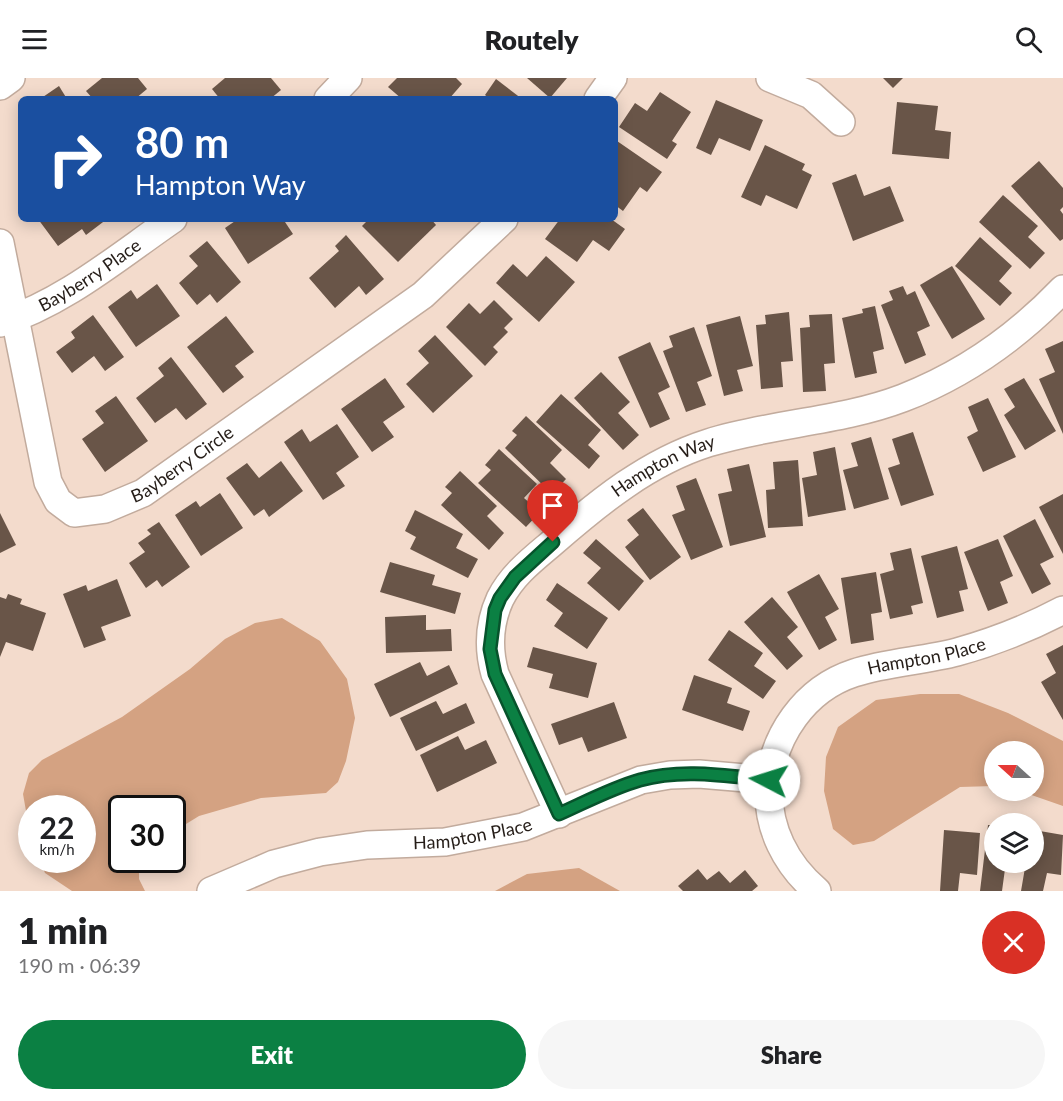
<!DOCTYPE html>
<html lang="en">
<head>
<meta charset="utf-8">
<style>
	:root { --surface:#fff; --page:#f6f6f6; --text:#202124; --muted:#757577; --accent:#0b8043 }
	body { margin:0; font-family:Lato,sans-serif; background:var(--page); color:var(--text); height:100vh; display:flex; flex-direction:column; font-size:22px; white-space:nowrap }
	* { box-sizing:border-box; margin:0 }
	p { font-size:20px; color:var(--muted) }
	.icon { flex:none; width:33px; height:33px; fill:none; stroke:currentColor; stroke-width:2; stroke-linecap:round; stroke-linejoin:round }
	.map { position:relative; height:813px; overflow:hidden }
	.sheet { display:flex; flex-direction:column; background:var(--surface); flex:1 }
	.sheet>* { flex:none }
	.guide { position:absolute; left:18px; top:18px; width:600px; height:126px; border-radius:9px; box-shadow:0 3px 15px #0003; background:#1a4fa0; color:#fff; overflow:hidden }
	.needle { width:39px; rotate:291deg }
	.tools { position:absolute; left:984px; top:663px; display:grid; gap:12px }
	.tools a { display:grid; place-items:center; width:60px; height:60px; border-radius:50%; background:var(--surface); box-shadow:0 3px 15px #0003; font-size:30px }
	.speed { position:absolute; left:18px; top:717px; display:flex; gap:12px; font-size:30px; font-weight:700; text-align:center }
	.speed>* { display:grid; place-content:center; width:78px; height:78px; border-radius:50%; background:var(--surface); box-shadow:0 3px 15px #0003; line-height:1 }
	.speed small { font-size:15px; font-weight:400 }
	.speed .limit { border:3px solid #111; border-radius:9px; background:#fff; color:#111 }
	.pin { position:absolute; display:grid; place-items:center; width:51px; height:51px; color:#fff; margin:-62px -26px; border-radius:50% 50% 50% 0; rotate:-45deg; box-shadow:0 0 6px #0007 }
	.pin .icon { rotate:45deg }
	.me { position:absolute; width:66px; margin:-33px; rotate:275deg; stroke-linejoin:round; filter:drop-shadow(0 0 4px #0008) }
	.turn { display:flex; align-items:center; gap:21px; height:126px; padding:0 18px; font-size:27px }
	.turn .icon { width:78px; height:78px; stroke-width:2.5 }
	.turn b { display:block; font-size:42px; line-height:51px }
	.round { display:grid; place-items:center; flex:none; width:63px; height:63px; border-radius:32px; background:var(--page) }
	.summary { display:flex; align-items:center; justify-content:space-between; height:102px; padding:0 18px }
	h1 { font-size:36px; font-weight:800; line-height:45px }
	.primary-button { display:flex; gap:12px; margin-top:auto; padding:12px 18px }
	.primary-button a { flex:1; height:69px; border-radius:36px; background:var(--accent); color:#fff; font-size:24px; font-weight:800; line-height:69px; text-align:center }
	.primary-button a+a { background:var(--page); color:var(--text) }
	header { display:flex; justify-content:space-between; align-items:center; height:78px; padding:0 18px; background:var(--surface); font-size:27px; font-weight:800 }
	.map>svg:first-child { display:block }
</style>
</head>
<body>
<header><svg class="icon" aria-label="menu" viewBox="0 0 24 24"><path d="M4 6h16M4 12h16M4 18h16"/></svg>Routely<svg class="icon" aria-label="search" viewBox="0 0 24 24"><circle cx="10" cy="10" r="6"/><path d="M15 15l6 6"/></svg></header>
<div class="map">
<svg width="1063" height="813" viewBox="0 0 1063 813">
	<rect width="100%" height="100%" fill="#f3dbcc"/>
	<g fill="#d4a282">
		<polygon points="282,540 320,563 347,601 355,640 346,683 338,704 326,715 261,720 199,738 173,754 172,730 122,730 122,782 139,782 139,801 145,813 72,813 45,795 40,782 82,782 82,730 32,730 31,761 23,716 29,695 42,682 122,639 190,591 225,561 255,545"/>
		<polygon points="920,616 959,616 1008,635 1063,663 1063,728 1020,713 1034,712 1034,674 994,674 994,708 960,709 874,763 853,767 833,751 824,713 826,679 838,649 876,622"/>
		<polygon points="579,790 620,813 495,813 527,796"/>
	</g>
	<g fill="#695548">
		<polygon points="102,0 138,0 147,11 135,21 93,21 86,13"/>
		<polygon points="225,0 271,0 281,12 270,21 220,21 212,11"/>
		<polygon points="397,0 456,0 462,6 449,21 402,21 388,9"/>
		<polygon points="527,0 567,0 550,20"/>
		<polygon points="883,0 903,0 893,10"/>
		<polygon points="496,1 522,21 490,21 485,17"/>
		<polygon points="59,8 67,21 40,21"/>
		<polygon points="660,14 691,34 672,63 677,66 667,81 619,49 635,25 647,33"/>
		<polygon points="716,22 763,42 750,73 719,60 711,77 696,70"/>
		<polygon points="897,24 938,28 935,52 951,54 949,81 892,76"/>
		<polygon points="617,63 662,94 647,114 640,109 623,133 615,127 615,67"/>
		<polygon points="765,67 805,86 802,92 812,97 797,131 766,117 761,128 741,119"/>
		<polygon points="1039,83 1063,110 1063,129 1060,132 1063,136 1063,161 1060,163 1011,108"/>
		<polygon points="856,96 864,118 890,108 904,143 853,163 832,105"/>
		<polygon points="1003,117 1038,148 1028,159 1045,175 1030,191 979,144"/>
		<polygon points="38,141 107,141 86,157 82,151 58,168"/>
		<polygon points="238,141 283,141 293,156 248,186 225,150"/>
		<polygon points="369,141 431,141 436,147 398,184 362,148"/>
		<polygon points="560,141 611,141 625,151 609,173 593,162 577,184 545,161"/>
		<polygon points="346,157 384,201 366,217 359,208 335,230 309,200 339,173 335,168"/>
		<polygon points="980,159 1012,188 999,203 1012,215 1000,228 955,188"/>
		<polygon points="207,163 241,204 217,225 210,216 197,227 179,205 198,188 189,178"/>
		<polygon points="546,178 575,204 539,244 496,205 513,186 527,199"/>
		<polygon points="952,188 985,241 952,261 920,207"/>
		<polygon points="157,206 180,238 136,269 108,229 131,212 137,221"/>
		<polygon points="903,208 907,217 915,213 930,248 917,254 926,277 905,286 881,227 893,222 889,213"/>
		<polygon points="494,222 513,241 504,250 508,254 493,269 498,274 485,288 446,249 469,225 480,236"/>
		<polygon points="875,228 884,271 873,274 877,295 855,300 842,240 863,235 862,231"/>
		<polygon points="789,234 793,283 781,284 783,309 761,311 756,247 766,246 765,237"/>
		<polygon points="832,236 835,285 824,286 826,313 803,314 800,250 810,249 809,237"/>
		<polygon points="93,237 124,279 105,293 94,278 72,295 56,274 75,260 71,254"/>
		<polygon points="226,238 254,274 235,288 244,299 223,315 187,269"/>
		<polygon points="740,238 753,288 737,292 743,313 724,318 706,247"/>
		<polygon points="694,249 712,298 697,304 706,327 686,334 663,273 673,269 669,258"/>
		<polygon points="435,257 473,298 433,335 406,306 429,285 418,273"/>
		<polygon points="1063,263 1063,356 1039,301 1055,294 1045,271"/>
		<polygon points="650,264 670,309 658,315 670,341 650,350 618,279"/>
		<polygon points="171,279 207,326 186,342 176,330 155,345 136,320 164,298 158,290"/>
		<polygon points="601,294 630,324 618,335 639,357 623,372 574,320"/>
		<polygon points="385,300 405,329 383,344 394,359 372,374 341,331"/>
		<polygon points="1024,300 1056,353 1025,372 1004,337 1015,329 1004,311"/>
		<polygon points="561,316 601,352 588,367 600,378 589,391 536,344"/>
		<polygon points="116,318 148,363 105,394 82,361 104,345 95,333"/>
		<polygon points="988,320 1016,379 983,394 967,359 978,353 968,329"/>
		<polygon points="526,338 562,372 550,385 566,401 552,416 505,370 517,357 512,353"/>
		<polygon points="337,346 359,379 336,395 345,408 323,422 284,364 302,351 310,364"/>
		<polygon points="913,354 934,417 901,428 888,390 900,386 892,361"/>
		<polygon points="871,359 889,421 854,431 843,392 858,388 851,365"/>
		<polygon points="835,369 846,432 808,439 802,400 817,397 813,374"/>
		<polygon points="499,371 537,406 524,420 540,434 526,449 478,405 491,392 485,387"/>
		<polygon points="798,382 803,448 768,450 766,412 775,411 773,384"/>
		<polygon points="281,383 303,413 269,439 264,431 254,438 226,400 247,385 259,400"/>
		<polygon points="749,386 766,459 730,468 718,416 732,413 727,391"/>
		<polygon points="460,393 497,428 487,438 504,455 489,472 441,427 452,415 445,409"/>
		<polygon points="696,400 723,469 691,482 672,437 685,432 676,408"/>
		<polygon points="220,415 243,450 201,478 175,437 196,423 200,429"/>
		<polygon points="1063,416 1063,476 1039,429"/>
		<polygon points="643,430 681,479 650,502 625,469 639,457 627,442"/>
		<polygon points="415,432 463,456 456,470 478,481 468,500 410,471 416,459 405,453"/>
		<polygon points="0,435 16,467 0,475"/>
		<polygon points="1035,441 1054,479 1040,486 1051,506 1032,516 1003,458"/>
		<polygon points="159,444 190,489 162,509 157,502 146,510 129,485 145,474 138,465 151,456 147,452"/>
		<polygon points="596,461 644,503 619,533 587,505 601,490 583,475"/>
		<polygon points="998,461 1013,498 1000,504 1008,525 988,533 964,474"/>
		<polygon points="957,468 968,511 959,513 964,533 937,540 921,478"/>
		<polygon points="911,470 923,525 911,528 913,536 890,541 880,496 894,492 890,475"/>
		<polygon points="390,484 435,497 432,507 461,515 455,536 380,514"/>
		<polygon points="876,494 882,534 871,536 874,562 851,566 841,500"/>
		<polygon points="819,496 839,531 825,539 837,562 819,572 787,514"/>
		<polygon points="117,501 131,538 101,549 106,562 84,570 63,516 86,507 88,513"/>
		<polygon points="557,505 608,540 587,571 554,548 563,535 546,522"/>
		<polygon points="8,516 22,521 20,526 46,535 33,573 6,564 0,579 0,519 6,521"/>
		<polygon points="772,519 798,549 787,559 803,578 787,592 744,544"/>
		<polygon points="426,537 426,552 451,551 452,573 386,575 385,539"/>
		<polygon points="729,552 763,575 754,588 776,603 763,621 708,582"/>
		<polygon points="1063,567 1063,642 1041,604 1056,595 1046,576"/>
		<polygon points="533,569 597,585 588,620 549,610 553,596 527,589"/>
		<polygon points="420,584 427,598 449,587 458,606 390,639 374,606"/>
		<polygon points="694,597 732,610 727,625 750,633 743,653 682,632"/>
		<polygon points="436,623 443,636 466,625 475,645 416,673 400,640"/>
		<polygon points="614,624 627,660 588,674 582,659 559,667 551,646"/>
		<polygon points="458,658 465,672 486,662 497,685 437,714 420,677"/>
		<polygon points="988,747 994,747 994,784 1019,784 1019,792 1005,791 1002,813 980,813"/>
		<polygon points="944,752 980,755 977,797 960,795 958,813 940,813"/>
		<polygon points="1034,752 1063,757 1061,797 1047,795 1043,813 1021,813 1026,784 1034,784"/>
		<polygon points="698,791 707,802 719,793 730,805 745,792 758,808 752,813 683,813 678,808"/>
	</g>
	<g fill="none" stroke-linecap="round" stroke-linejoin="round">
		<defs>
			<g id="minor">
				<polyline points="770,0 811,17 841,44"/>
				<polyline points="0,8 11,0"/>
				<polyline points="328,21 348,0"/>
				<polyline points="598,21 613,0"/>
				<path id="s1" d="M0,165L48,404L58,423L74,435L105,431L143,415L423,217L504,141"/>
				<path id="s2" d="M0,245C64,225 119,178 173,141"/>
				<path id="s3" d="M559,736L495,596C488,571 489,545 500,521C512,497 533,481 552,465C599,424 648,384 708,365C772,345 840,344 903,320C965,296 1017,259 1063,211"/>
				<path id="s4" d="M211,813L274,786L320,774L367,767L445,764L523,749L641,702L670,697L699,696L769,702"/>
				<path id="s5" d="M817,813C786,787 767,750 769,709C772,658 805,611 854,595C887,584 923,583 957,574C993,564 1029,550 1063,532"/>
			</g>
		</defs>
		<use href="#minor" stroke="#c2ab9d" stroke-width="30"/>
		<use href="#minor" stroke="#fff" stroke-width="27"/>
	</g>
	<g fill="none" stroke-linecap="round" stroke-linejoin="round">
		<defs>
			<path id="route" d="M553,464L515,499L500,520L495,532L490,571L495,596L559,736C586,724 612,710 640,702C682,690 727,698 769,702"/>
		</defs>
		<use href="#route" stroke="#07532c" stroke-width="15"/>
		<use href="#route" stroke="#0b8043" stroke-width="10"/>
	</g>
	<g text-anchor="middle" stroke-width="6" stroke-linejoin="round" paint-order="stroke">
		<g font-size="18" fill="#251d18" stroke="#f3dbcc">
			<text dy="6" stroke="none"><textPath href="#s2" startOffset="102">Bayberry Place</textPath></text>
			<text dy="6" stroke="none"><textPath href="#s1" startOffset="406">Bayberry Circle</textPath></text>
			<text dy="6" stroke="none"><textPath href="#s3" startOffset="444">Hampton Way</textPath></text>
			<text dy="6" stroke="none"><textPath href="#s5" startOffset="344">Hampton Place</textPath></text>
			<text dy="6" stroke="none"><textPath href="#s4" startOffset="270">Hampton Place</textPath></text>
		</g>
	</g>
</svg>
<div class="tools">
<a><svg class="needle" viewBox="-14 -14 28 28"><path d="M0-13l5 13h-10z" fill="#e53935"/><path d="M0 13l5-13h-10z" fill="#757577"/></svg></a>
<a><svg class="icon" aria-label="layers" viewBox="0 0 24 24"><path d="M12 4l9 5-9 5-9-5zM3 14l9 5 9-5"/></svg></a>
</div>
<div class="speed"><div>22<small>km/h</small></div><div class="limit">30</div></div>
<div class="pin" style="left:553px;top:464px;background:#d93025"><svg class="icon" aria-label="arrive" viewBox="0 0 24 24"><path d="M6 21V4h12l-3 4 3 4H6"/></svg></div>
<svg class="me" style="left:769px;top:702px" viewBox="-20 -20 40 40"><circle r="19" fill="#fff"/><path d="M0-13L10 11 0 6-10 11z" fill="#0b8043"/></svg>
<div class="guide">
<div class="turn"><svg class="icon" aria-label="right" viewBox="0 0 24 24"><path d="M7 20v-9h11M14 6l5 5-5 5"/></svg><div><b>80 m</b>Hampton Way</div></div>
</div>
</div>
<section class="sheet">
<div class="summary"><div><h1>1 min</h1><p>190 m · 06:39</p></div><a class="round" style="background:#d93025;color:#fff"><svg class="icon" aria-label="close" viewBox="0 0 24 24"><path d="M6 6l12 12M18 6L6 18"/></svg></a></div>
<div class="primary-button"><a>Exit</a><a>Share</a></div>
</section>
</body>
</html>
